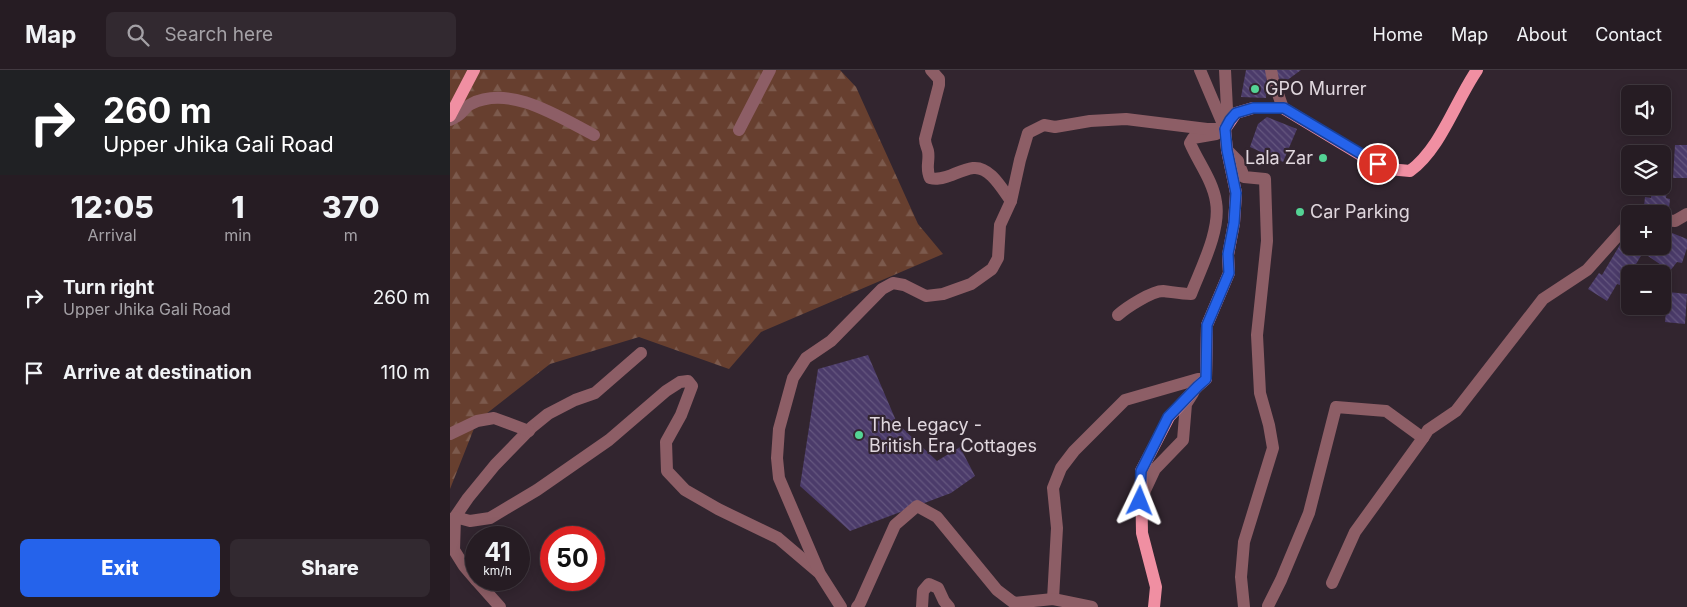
<!DOCTYPE html>
<html lang="en">
<head>
<meta charset="utf-8">
<style>
	:root { --surface:#261c23; --page:#322930; --text:#f1f3f6; --muted:#a4a1a6; --line:#423a41; --accent:#2563eb }
	body { margin:0; font-family:Inter,sans-serif; background:var(--page); color:var(--text); height:100vh; display:flex; flex-direction:column; font-size:19px; white-space:nowrap }
	* { box-sizing:border-box; margin:0 }
	p { font-size:16px; color:var(--muted) }
	.icon { flex:none; width:28px; height:28px; fill:none; stroke:currentColor; stroke-width:2; stroke-linecap:round; stroke-linejoin:round }
	.map { position:relative; flex:1; overflow:hidden }
	.drawer { display:flex; flex-direction:column; background:var(--surface); width:450px }
	.drawer>* { flex:none }
	.hud { background:#202124; color:#fff; overflow:hidden }
	.controls { position:absolute; left:1171px; top:15px; display:grid; gap:10px }
	.controls a { display:grid; place-items:center; width:50px; height:50px; border-radius:8px; background:var(--surface); box-shadow:0 2px 12px #0003,0 0 0 1px var(--line); font-size:25px }
	.speed { position:absolute; left:15px; top:456px; display:flex; gap:10px; font-size:25px; font-weight:700; text-align:center }
	.speed>* { display:grid; place-content:center; width:65px; height:65px; border-radius:50%; background:var(--surface); box-shadow:0 2px 12px #0003,0 0 0 1px var(--line); line-height:1 }
	.speed small { font-size:12px; font-weight:400 }
	.speed .limit { border:8px solid #d22; background:#fff; color:#111 }
	.pin { position:absolute; display:grid; place-items:center; width:42px; height:42px; color:#fff; margin:-21px; border:2px solid #fff; border-radius:50%; box-shadow:0 1px 5px #0007 }
	.me { position:absolute; width:55px; margin:-28px; rotate:2deg; stroke-linejoin:round; filter:drop-shadow(0 0 4px #0008) }
	.turn { display:flex; align-items:center; gap:18px; height:105px; padding:0 20px; font-size:22px }
	.turn .icon { width:65px; height:65px; stroke-width:2.5 }
	.turn b { display:block; font-size:35px; line-height:42px }
	.eta { display:flex; justify-content:space-evenly; align-items:center; height:85px; text-align:center }
	.eta b { font-size:30px; font-weight:800; line-height:35px }
	.primary-button { display:flex; gap:10px; margin-top:auto; padding:10px 20px }
	.primary-button a { flex:1; height:58px; border-radius:8px; background:var(--accent); color:#fff; font-size:20px; font-weight:800; line-height:58px; text-align:center }
	.primary-button a+a { background:var(--page); color:var(--text) }
	ul { padding:0; list-style:none }
	li { display:flex; align-items:center; gap:15px; height:75px; padding:0 20px }
	li div { flex:1 }
	li b { display:block; font-size:19px }
	li em { font-style:normal }
	header { display:flex; align-items:center; gap:30px; box-sizing:border-box; height:70px; padding:0 25px; background:var(--surface); border-bottom:1px solid var(--line) }
	header strong { font-size:24px }
	nav { display:flex; gap:28px; margin-inline-start:auto; font-size:18px }
	.search { width:350px; height:45px; background:var(--page); display:flex; align-items:center; gap:12px; box-sizing:border-box; padding:0 18px; border-radius:8px; color:var(--muted); font-size:19px }
	main { display:flex; flex:1; min-height:0 }
	.map>svg:first-child { display:block }
</style>
</head>
<body>
<header>
<strong>Map</strong>
<div class="search"><svg class="icon" aria-label="search" viewBox="0 0 24 24"><circle cx="10" cy="10" r="6"/><path d="M15 15l6 6"/></svg>Search here</div>
<nav><a>Home</a><a>Map</a><a>About</a><a>Contact</a></nav>
</header>
<main>
<section class="drawer">
<div class="hud">
<div class="turn"><svg class="icon" aria-label="right" viewBox="0 0 24 24"><path d="M7 20v-9h11M14 6l5 5-5 5"/></svg><div><b>260 m</b>Upper Jhika Gali Road</div></div>
</div>
<div class="eta">
<div><b>12:05</b><p>Arrival</p></div>
<div><b>1</b><p>min</p></div>
<div><b>370</b><p>m</p></div>
</div>
<ul>
<li><svg class="icon" aria-label="right" viewBox="0 0 24 24"><path d="M7 20v-9h11M14 6l5 5-5 5"/></svg><div><b>Turn right</b><p>Upper Jhika Gali Road</p></div><em>260 m</em></li>
<li><svg class="icon" aria-label="arrive" viewBox="0 0 24 24"><path d="M6 21V4h12l-3 4 3 4H6"/></svg><div><b>Arrive at destination</b></div><em>110 m</em></li>
</ul>
<div class="primary-button"><a>Exit</a><a>Share</a></div>
</section>
<div class="map">
<svg width="1237" height="537" viewBox="0 0 1237 537">
	<defs>
		<pattern id="forest-firs" width="22" height="20" patternUnits="userSpaceOnUse" patternTransform="scale(1.25)"><rect width="22" height="20" fill="#673f2f"/><path d="M5 1l3.5 6h-7zM16 11l3.5 6h-7z" fill="#7c5a4d"/></pattern>
		<pattern id="building-back-hatch" width="6" height="6" patternUnits="userSpaceOnUse" patternTransform="scale(1.25)"><rect width="6" height="6" fill="#4b3b6a"/><path d="M-1 5l2 2M0 0l6 6M5-1l2 2" fill="none" stroke="#65577f"/></pattern>
	</defs>
	<rect width="100%" height="100%" fill="#32252f"/>
	<polygon fill="url(#forest-firs)" points="0,0 390,0 406,17 468,154 493,184 311,262 279,299 189,267 100,294 27,351 0,419"/>
	<g fill="url(#building-back-hatch)">
		<polygon points="796,0 817,0 816,28 791,27"/>
		<polygon points="822,0 851,0 832,14"/>
		<polygon points="817,47 847,59 833,92 800,77 808,54"/>
		<polygon points="1225,75 1237,75 1237,108 1223,108"/>
		<polygon points="1202,118 1217,120 1216,128 1220,129 1219,139 1194,136 1195,127 1201,128"/>
		<polygon points="1212,159 1237,169 1237,178 1232,193 1227,192 1220,201 1198,186 1200,176 1212,176"/>
		<polygon points="1180,161 1180,176 1193,176 1192,184 1173,216 1167,214 1157,231 1138,219 1149,203 1152,205 1171,173"/>
		<polygon points="1218,222 1237,224 1235,254 1215,252"/>
		<polygon points="418,285 447,353 487,391 510,377 525,406 501,423 400,461 350,416 368,299"/>
	</g>
	<g fill="none" stroke-linecap="round" stroke-linejoin="round">
		<g stroke="#8d5e66" stroke-width="12">
			<path d="M481,0L489,9V15L475,69C475,74 477,77 478,81C480,91 475,98 480,108C487,110 492,108 499,106C507,103 515,99 523,98C540,96 552,119 561,131"/>
			<polyline points="750,0 775,59"/>
			<polyline points="775,0 777,39 775,57"/>
			<polyline points="821,0 823,10 833,38"/>
			<path d="M0,50C3,48 7,47 10,44C14,41 16,36 21,34C60,14 109,47 144,65"/>
			<polyline points="289,60 320,0"/>
			<polyline points="777,80 788,91 794,107 815,109 817,171 807,265 810,323 819,355 823,378 794,472 791,507 794,537"/>
			<polyline points="1212,150 1225,151 1237,144"/>
			<path d="M668,245C677,237 702,221 713,221C722,222 732,224 741,224C751,198 771,160 766,132C763,111 748,92 740,73L743,68L766,64"/>
			<polyline points="191,283 145,323 125,330 98,344 82,357 45,395 18,428 5,447 20,451 40,448 87,420 159,370 216,321 230,312 238,311 242,316 231,345 216,372 217,401 235,420 268,439 328,468 368,502"/>
			<polyline points="0,364 27,351 44,348 79,361"/>
			<polyline points="690,431 705,399 733,370 736,334 743,323"/>
			<polyline points="5,447 4,480 14,496 26,510"/>
			<polyline points="26,510 50,537"/>
			<polyline points="882,513 905,462 973,368"/>
			<polyline points="603,529 607,458 603,418 611,398 624,381 675,330 748,309 756,309"/>
			<polyline points="818,536 831,510 859,443 886,337 936,341 973,368 978,360 1006,341 1093,229 1137,200 1180,152"/>
			<polyline points="391,537 370,504 329,408 327,388 329,359 343,308 356,288 381,271 432,219 443,213 454,215 476,226 493,224 521,214 542,199 548,188 550,155 561,131 570,90 578,63 594,55 605,57 640,51 676,49 757,59 775,59"/>
			<polyline points="407,537 410,533 445,455 467,436 487,447 547,520 564,533 603,529 642,537"/>
			<polyline points="472,537 473,521 479,514 488,518 494,531 499,537"/>
		</g>
		<g stroke="#f08fa2" stroke-width="12">
			<polyline points="0,46 24,0"/>
			<path d="M704,537L706,517L692,463L691,401L719,347L748,316L756,309L757,255L779,203L778,185L784,153L786,123L777,80L775,59L786,43L803,38H833L916,88L939,99L960,101C991,78 1005,32 1027,0"/>
		</g>
	</g>
	<g fill="none" stroke-linecap="round" stroke-linejoin="round">
		<defs>
			<polyline id="route" points="690,431 691,401 718,347 748,316 756,309 757,255 779,203 778,184 784,153 786,123 777,80 775,59 780,50 786,43 803,38 834,38 928,94"/>
		</defs>
		<use href="#route" stroke="#184099" stroke-width="12"/>
		<use href="#route" stroke="#2563eb" stroke-width="9"/>
	</g>
	<g fill="#54d395" stroke="#32252f" stroke-width="2">
		<circle cx="805" cy="19" r="5"/>
		<circle cx="873" cy="88" r="5"/>
		<circle cx="850" cy="142" r="5"/>
		<circle cx="409" cy="365" r="5"/>
	</g>
	<g text-anchor="middle" stroke-width="4.5" stroke-linejoin="round" paint-order="stroke">
		<g font-size="18" fill="#e0d7de" stroke="#32252f" text-anchor="start">
			<text x="815" y="25">GPO Murrer</text>
			<text x="863" y="94" text-anchor="end">Lala Zar</text>
			<text x="860" y="148">Car Parking</text>
			<text x="419" y="361">The Legacy -<tspan x="419" dy="21">British Era Cottages</tspan></text>
		</g>
	</g>
</svg>
<div class="controls">
<a><svg class="icon" aria-label="sound" viewBox="0 0 24 24"><path d="M4 9h4l5-4v14l-5-4H4zM17 9q2 3 0 6"/></svg></a>
<a><svg class="icon" aria-label="layers" viewBox="0 0 24 24"><path d="M12 4l9 5-9 5-9-5zM3 14l9 5 9-5"/></svg></a>
<a>+</a>
<a>−</a>
</div>
<div class="speed"><div>41<small>km/h</small></div><div class="limit">50</div></div>
<div class="pin" style="left:928px;top:94px;background:#d93025"><svg class="icon" aria-label="arrive" viewBox="0 0 24 24"><path d="M6 21V4h12l-3 4 3 4H6"/></svg></div>
<svg class="me" style="left:690px;top:431px" viewBox="-20 -20 40 40"><path d="M0-17L14 15 0 8-14 15z" fill="#2563eb" stroke="#fff" stroke-width="4"/></svg>
</div>
</main>
</body>
</html>
